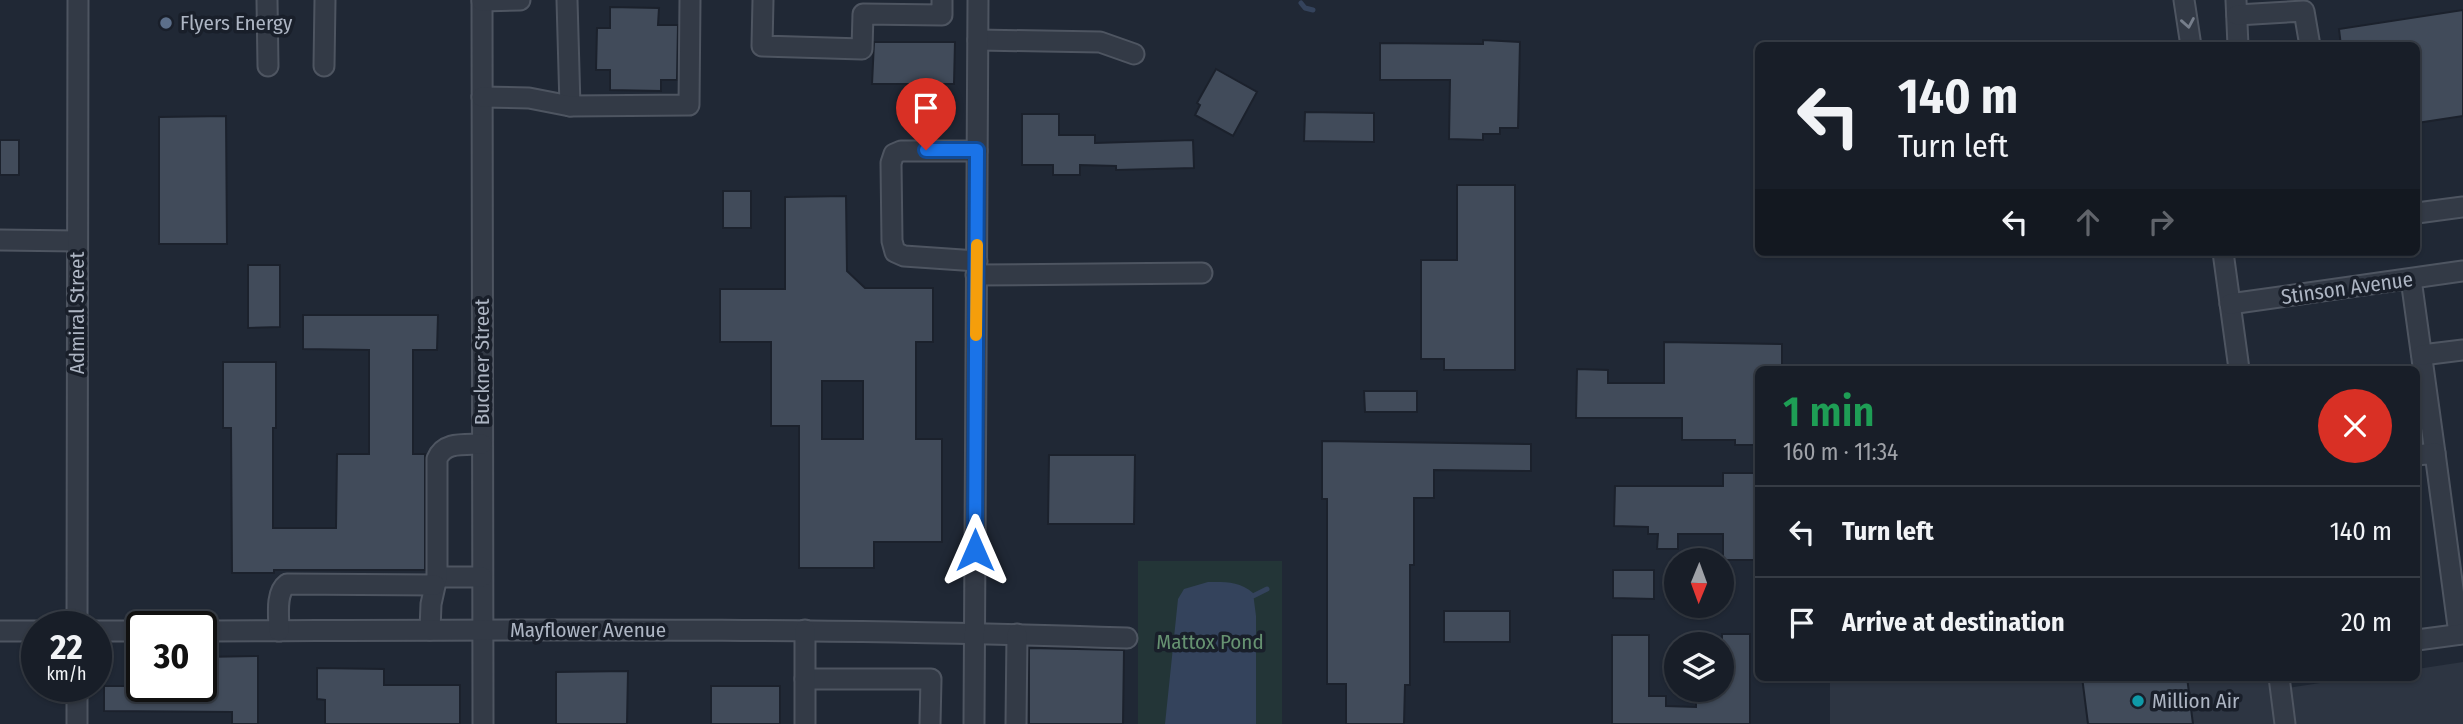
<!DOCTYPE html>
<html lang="en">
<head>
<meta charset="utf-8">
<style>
	:root { --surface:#181e28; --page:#212730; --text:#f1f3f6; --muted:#9fa2a8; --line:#363c45 }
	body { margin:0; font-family:"Fira Sans Condensed",sans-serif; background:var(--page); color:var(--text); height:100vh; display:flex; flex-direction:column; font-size:26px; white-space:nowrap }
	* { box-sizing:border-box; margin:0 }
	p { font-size:23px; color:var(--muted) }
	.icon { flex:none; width:38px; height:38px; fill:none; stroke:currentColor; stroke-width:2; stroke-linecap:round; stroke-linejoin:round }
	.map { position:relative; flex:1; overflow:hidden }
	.sheet { position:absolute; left:1755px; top:366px; width:665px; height:315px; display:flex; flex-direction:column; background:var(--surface); border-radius:10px; box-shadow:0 2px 5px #0004,0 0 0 2px var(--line) }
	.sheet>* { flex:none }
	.guide { position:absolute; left:1755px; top:42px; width:665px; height:214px; border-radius:10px; box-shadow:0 2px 5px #0004,0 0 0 2px var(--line); background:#181e28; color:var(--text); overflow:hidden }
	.needle { width:46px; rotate:181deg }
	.fabs { position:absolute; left:1664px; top:548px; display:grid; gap:14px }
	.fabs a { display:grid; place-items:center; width:70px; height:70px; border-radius:50%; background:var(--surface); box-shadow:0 2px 5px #0004,0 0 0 2px var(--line); font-size:35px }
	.speed { position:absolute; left:21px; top:611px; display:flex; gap:14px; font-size:35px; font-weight:700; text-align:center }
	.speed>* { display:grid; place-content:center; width:91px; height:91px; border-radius:50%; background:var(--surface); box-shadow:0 2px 5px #0004,0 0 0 2px var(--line); line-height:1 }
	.speed small { font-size:18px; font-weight:400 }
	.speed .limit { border:4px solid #111; border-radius:10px; background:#fff; color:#111 }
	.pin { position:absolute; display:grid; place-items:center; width:60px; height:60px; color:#fff; margin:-72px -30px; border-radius:50% 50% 50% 0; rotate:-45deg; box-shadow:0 0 7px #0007 }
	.pin .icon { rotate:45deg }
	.me { position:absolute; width:77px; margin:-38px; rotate:0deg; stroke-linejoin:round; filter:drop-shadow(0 0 5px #0008) }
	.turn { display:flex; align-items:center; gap:24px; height:147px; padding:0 28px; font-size:32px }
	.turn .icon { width:91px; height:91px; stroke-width:2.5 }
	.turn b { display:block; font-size:49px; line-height:60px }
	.lanes { display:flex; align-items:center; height:66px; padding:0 28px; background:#0003; justify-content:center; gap:35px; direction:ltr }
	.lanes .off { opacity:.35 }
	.round { display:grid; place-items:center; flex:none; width:74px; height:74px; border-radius:37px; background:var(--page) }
	.head { display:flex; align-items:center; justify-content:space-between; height:119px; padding:0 28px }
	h1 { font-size:42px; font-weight:600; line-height:52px; color:#1e9e55 }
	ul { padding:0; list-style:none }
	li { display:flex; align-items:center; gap:21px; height:91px; padding:0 28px; border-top:2px solid var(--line) }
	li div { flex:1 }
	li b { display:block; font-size:26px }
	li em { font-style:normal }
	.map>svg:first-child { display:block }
</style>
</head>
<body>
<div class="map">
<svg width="2463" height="724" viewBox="0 0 2463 724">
	<rect width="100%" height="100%" fill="#202835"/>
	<polygon fill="#2d3542" points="2463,662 2463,724 1830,724 1830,677 2279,677 2281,689 2359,677 2417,677 2417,669"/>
	<rect fill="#233537" x="1138" y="561" width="144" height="163"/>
	<path fill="#34435c" d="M1208,582C1226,582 1239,581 1253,593L1256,616V724H1165L1178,599L1184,589Z"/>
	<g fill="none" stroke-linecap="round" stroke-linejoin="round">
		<g stroke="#34435c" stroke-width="5">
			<polyline points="1301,3 1305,8 1313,10"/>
			<polyline points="1253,596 1267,589"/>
		</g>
	</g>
	<g fill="#414b5a" stroke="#1b212c" stroke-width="2" fill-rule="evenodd">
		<polygon points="610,7 659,8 658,25 678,25 677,80 661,80 661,91 610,90 610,70 596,70 597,28 610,28"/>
		<polygon points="2463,10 2463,116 2417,123 2417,46 2341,46 2339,29"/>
		<polygon points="1483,40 1520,42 1518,128 1500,128 1500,134 1483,134 1483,140 1449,139 1450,80 1380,80 1380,43 1483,44"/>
		<polygon points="874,42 955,42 954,84 872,84"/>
		<polygon points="1216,69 1257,92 1233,136 1195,115 1200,105 1197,103"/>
		<polygon points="1305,112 1374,113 1374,142 1304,141"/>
		<polygon points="1022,114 1059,114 1059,135 1095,135 1095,143 1193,140 1194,168 1116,170 1116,166 1080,165 1080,175 1053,175 1053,165 1022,165"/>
		<polygon points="226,116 227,244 159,244 159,117"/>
		<rect x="0" y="140" width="19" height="35"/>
		<polygon points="1457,185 1515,185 1515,370 1444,370 1444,359 1421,359 1421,260 1457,260"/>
		<rect x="723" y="191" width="28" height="37"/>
		<path d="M846,196L847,271L865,288H933V342H916V439H942V542H874V568H799V426H771V342H720V289H785V197ZM822,381H863V439H822Z"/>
		<polygon points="248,265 280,265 280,327 248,328"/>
		<polygon points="303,315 438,315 437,350 413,350 413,454 425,454 425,570 274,570 274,573 232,573 231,428 223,428 223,362 276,362 276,428 273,428 273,528 336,528 337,454 369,454 369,350 303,349"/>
		<polygon points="1664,342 1782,344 1782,369 1759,369 1759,445 1735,445 1735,440 1682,440 1682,418 1576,418 1577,369 1608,370 1608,383 1664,383"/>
		<polygon points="1364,391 1417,391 1417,412 1365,412"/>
		<polygon points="1322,441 1531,444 1531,471 1434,470 1434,498 1414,498 1414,565 1410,565 1410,685 1405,685 1404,724 1346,724 1346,684 1327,684 1327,499 1322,499"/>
		<polygon points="1049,455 1135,455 1134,524 1048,524"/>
		<polygon points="1723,473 1759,473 1759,560 1723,560 1723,534 1678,534 1678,549 1657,549 1658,534 1648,534 1648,527 1614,526 1615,486 1723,486"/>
		<polygon points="1613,570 1654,570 1654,599 1613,598"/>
		<rect x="1444" y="611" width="66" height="31"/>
		<polygon points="1722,634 1750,634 1750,724 1612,724 1612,635 1649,635 1649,696 1666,696 1666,706 1696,707 1696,696 1711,696 1711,690 1722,690"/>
		<polygon points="1029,648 1124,650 1123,724 1029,724"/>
		<polygon points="258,656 258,724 232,724 232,712 104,711 104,686 201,686 201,657"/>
		<polygon points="317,668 384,669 384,685 460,685 460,724 325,724 325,700 317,699"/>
		<polygon points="628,671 627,724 556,724 556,672"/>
		<polygon points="2082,677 2187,677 2193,724 2088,724"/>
		<rect x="711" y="686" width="69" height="38"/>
	</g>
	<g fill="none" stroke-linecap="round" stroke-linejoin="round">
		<defs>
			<g id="minor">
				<polyline points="267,0 268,66"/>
				<polyline points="482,0 483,724"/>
				<polyline points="567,0 570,106"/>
				<polyline points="763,0 762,46 862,49 863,14 942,15 942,0"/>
				<polyline points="2184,0 2191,46"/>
				<polyline points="2236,0 2238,46"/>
				<polyline points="482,1 520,0"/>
				<polyline points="2237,15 2304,11 2310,46"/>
				<polyline points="978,40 1100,42 1134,54"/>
				<polyline points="324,66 325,0"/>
				<polyline points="482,97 529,98 570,106 689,105 690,0"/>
				<polyline points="2417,213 2463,207"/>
				<polyline points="0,240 77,241"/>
				<polyline points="2223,252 2239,369"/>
				<polyline points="977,261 904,256 895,252 892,241 891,163 894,154 901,151 977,151"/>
				<polyline points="976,275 1202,273"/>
				<polyline points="2411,279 2435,453"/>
				<polyline points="2230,304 2463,271"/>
				<polyline points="2422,355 2463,350"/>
				<polyline points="2417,455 2435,453 2459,634"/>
				<polyline points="437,577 482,577"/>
				<polyline points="77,626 78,0"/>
				<path d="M430,630L431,604L437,577V459C444,441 465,445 482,444"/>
				<polyline points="0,631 37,631"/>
				<polyline points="96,631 142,631"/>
				<path d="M201,631C510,630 819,627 1127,638"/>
				<path d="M279,631C279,617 275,593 287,584L435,585"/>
				<polyline points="2417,640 2463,634"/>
				<polyline points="2279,677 2285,724"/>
				<polyline points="805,679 931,679 930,724"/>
				<polyline points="77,724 77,686"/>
				<polyline points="805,724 805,630"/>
				<polyline points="974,724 978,0"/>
				<polyline points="1016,724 1017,634"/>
			</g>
		</defs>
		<use href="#minor" stroke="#4e5561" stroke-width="23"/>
		<use href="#minor" stroke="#333a46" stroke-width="19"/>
	</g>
	<defs><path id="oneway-chevron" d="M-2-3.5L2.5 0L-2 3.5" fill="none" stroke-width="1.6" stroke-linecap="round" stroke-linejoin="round" transform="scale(1.75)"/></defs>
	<use stroke="#767e8b" href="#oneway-chevron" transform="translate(2188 23) rotate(80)"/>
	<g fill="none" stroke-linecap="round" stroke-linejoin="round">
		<defs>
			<polyline id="route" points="926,150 977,150 975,550"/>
		</defs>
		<use href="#route" stroke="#114b97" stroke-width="18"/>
		<use href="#route" stroke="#1a73e8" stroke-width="12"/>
		<polyline stroke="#f59e0b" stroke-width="12" points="976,335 977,245"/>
	</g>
	<circle fill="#5c6f8a" stroke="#191f2a" stroke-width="2.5" cx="166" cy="23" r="7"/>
	<circle fill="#0f9aa8" stroke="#191f2a" stroke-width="2.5" cx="2138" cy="701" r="7"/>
	<g text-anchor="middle" stroke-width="7" stroke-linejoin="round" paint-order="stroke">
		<g font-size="21" fill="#adb5c3" stroke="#191f2a" text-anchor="start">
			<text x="180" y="30">Flyers Energy</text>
			<text x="2152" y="708">Million Air</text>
		</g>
		<g font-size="21" fill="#adb5c3" stroke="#191f2a">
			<text transform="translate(2347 288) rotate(-8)" y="7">Stinson Avenue</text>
			<text transform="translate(77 313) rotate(-90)" y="7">Admiral Street</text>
			<text transform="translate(482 362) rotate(-90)" y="7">Buckner Street</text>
			<text x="588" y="637">Mayflower Avenue</text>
		</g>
		<g font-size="21" fill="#669271" stroke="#191f2a">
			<text x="1210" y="649">Mattox Pond</text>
		</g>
	</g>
</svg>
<div class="fabs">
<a><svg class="needle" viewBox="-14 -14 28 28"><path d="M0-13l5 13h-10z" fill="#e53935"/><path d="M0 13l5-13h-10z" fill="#9fa2a8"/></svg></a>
<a><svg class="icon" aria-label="layers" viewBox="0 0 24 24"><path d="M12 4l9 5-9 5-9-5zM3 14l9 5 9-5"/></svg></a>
</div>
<div class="speed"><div>22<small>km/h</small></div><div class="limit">30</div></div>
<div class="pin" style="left:926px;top:150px;background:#d93025"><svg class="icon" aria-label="arrive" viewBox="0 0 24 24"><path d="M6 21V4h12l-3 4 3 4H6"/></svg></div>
<svg class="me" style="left:975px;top:550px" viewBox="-20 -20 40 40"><path d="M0-17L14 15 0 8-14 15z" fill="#1a73e8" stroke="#fff" stroke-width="4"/></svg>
<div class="guide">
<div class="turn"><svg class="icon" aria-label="left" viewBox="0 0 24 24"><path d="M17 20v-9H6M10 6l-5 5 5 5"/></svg><div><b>140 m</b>Turn left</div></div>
<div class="lanes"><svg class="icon" aria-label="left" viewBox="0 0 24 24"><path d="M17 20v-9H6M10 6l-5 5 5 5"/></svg><svg class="icon off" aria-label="ahead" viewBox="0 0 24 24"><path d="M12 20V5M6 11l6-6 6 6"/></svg><svg class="icon off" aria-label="right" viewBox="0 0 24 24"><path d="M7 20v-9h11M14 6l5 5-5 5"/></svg></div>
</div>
<section class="sheet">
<div class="head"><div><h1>1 min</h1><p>160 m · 11:34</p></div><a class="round" style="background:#d93025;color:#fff"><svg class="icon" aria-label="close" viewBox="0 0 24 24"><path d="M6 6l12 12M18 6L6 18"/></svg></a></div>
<ul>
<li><svg class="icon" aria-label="left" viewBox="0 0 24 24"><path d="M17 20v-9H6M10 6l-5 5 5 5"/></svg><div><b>Turn left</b></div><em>140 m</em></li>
<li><svg class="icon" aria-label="arrive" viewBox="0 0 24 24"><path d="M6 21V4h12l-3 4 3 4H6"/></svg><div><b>Arrive at destination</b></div><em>20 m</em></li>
</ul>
</section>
</div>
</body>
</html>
